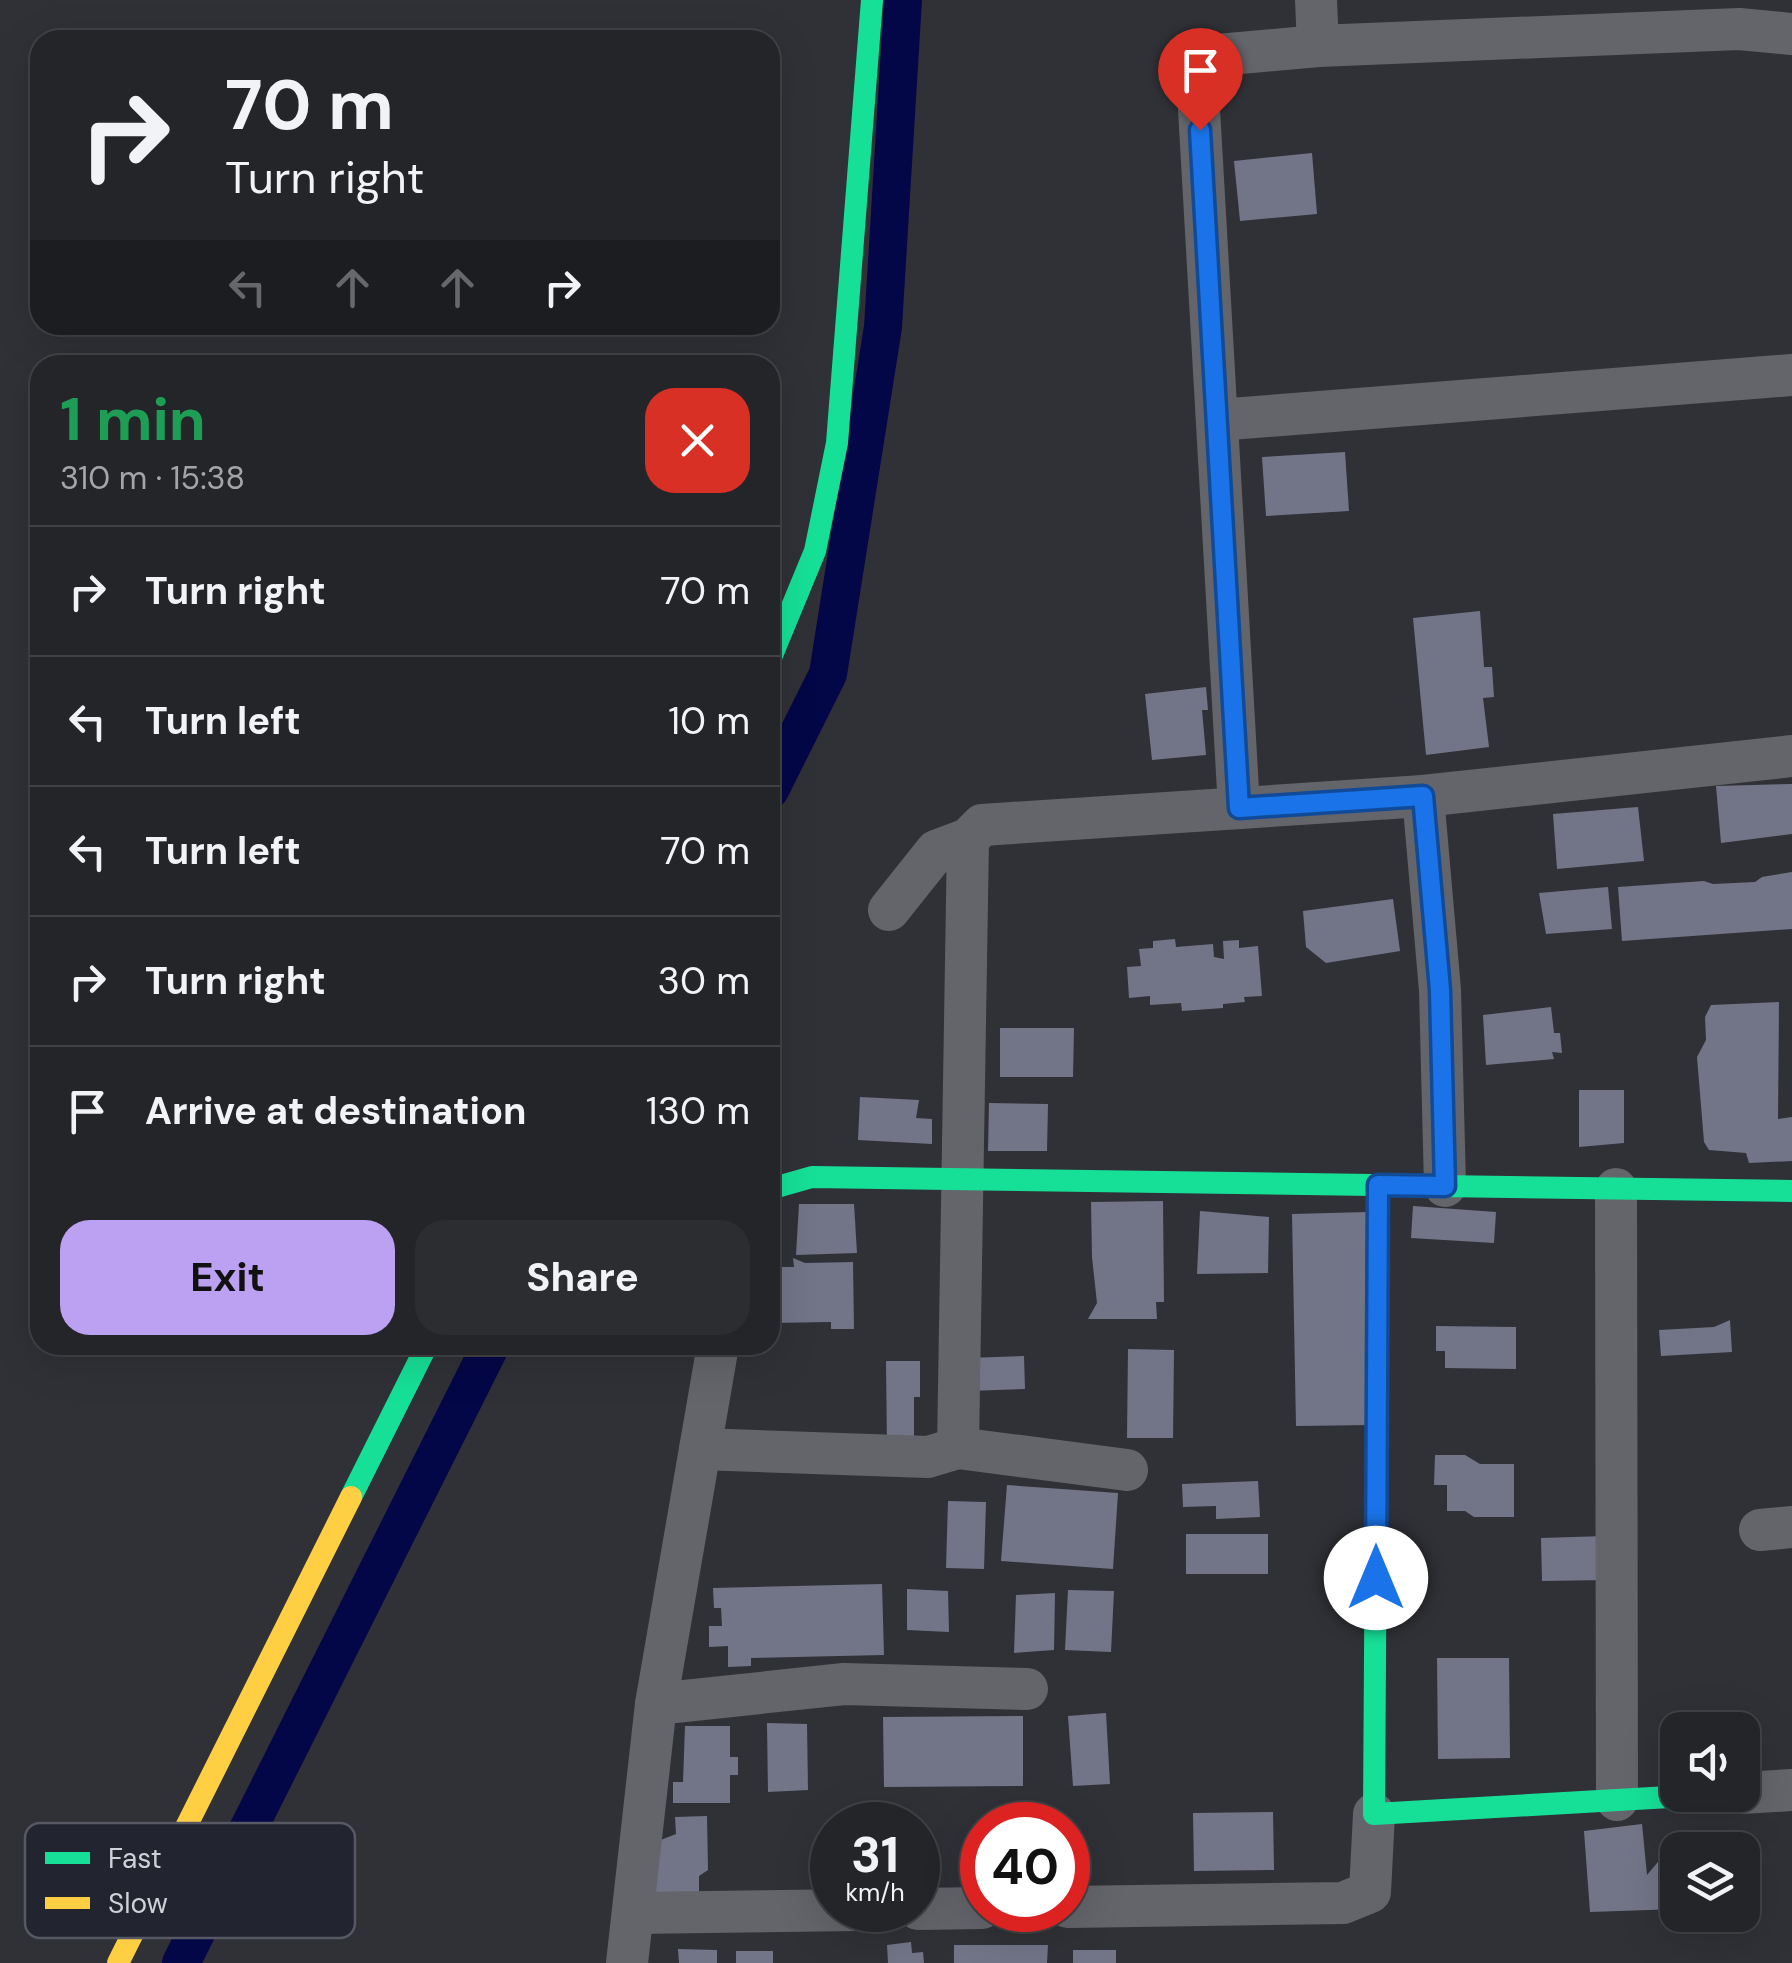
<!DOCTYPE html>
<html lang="en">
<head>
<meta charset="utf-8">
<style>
	:root { --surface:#242528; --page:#2c2d30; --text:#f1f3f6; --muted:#a3a5a8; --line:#414245; --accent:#bca0f2 }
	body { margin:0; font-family:"DM Sans",sans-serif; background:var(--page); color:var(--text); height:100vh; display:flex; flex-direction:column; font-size:38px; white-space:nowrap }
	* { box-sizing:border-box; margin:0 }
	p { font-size:32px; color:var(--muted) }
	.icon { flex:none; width:55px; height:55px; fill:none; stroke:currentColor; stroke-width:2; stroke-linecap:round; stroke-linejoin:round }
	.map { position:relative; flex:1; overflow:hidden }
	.details { position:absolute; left:30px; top:355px; width:750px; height:1000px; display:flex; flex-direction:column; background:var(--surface); border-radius:30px; box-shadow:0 10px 40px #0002,0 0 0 2px var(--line) }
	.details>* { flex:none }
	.top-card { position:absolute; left:30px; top:30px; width:750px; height:305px; border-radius:30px; box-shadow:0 10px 40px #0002,0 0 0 2px var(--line); background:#242528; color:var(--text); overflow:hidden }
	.fabs { position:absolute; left:1660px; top:1712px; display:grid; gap:20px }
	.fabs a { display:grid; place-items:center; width:100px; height:100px; border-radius:20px; background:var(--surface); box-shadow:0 10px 40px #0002,0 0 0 2px var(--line); font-size:50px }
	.speed { position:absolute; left:810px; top:1802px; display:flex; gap:20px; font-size:50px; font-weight:700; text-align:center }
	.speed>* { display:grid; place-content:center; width:130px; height:130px; border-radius:50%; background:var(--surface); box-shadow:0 10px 40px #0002,0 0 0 2px var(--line); line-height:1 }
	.speed small { font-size:25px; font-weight:400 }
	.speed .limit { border:15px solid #d22; background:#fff; color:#111 }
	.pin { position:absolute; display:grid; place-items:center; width:85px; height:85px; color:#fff; margin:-102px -42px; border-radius:50% 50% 50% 0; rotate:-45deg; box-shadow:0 0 10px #0007 }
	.pin .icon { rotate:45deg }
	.me { position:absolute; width:110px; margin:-55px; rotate:0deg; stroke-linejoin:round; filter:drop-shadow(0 0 8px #0008) }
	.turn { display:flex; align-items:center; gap:35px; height:210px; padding:0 30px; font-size:45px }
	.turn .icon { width:130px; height:130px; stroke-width:2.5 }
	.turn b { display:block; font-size:70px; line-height:85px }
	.lanes { display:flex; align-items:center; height:95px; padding:0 30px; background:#0003; justify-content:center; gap:50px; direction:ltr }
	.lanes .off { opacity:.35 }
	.round { display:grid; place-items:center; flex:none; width:105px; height:105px; border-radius:30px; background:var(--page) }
	.head { display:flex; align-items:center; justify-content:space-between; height:170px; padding:0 30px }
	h1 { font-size:60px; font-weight:700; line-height:75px; color:#1e9e55 }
	.primary-button { display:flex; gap:20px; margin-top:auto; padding:20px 30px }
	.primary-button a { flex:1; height:115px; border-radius:30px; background:var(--accent); color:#111; font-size:40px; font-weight:700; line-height:115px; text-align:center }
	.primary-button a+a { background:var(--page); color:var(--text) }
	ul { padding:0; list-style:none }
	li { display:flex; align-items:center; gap:30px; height:130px; padding:0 30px; border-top:2px solid var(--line) }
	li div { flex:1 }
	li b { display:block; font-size:38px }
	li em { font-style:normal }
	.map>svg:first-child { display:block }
</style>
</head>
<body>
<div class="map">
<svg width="1792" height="1963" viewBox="0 0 1792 1963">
	<rect width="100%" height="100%" fill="#303136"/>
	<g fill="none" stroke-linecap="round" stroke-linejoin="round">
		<g stroke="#040747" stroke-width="38">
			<polyline points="770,790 828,674 883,327 903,0"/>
			<polyline points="181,1963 491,1345"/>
		</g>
	</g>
	<g fill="#727587">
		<polygon points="1312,153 1317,214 1240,221 1234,161"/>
		<polygon points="1345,452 1349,511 1266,516 1262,457"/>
		<polygon points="1480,611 1484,667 1492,667 1494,697 1483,698 1489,747 1426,755 1413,618"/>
		<polygon points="1206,687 1208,710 1202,710 1206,755 1152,760 1145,694"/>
		<polygon points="1792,784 1792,834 1721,843 1716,786"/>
		<polygon points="1638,807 1644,861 1557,869 1553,814"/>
		<polygon points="1792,872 1792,929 1622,941 1618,887 1704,881 1713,884 1755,882 1762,877"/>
		<polygon points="1608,887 1612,929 1546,934 1539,893"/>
		<polygon points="1393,899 1400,951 1326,963 1306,947 1303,911"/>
		<polygon points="1175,939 1176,947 1213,944 1214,957 1224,959 1223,941 1239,940 1239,948 1258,946 1262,996 1244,997 1245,1002 1223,1004 1223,1008 1182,1011 1181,1003 1150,1005 1150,996 1129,998 1127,967 1141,966 1139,949 1153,948 1153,941"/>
		<polygon points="1779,1002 1778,1119 1792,1117 1792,1161 1749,1163 1746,1153 1709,1150 1704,1142 1697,1057 1706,1040 1705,1017 1711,1005"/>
		<polygon points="1551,1007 1554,1033 1560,1033 1562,1053 1552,1052 1554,1059 1486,1065 1483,1015"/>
		<polygon points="1000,1028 1074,1028 1073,1077 1000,1077"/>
		<polygon points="1579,1090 1624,1090 1624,1143 1579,1147"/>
		<polygon points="860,1097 919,1100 916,1118 932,1119 932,1144 858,1140"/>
		<polygon points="989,1103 1048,1104 1047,1151 988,1151"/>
		<polygon points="1163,1201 1164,1302 1156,1302 1157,1319 1088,1319 1097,1303 1092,1257 1091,1202"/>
		<polygon points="799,1204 854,1204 857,1253 796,1255"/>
		<polygon points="1413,1206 1496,1212 1494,1243 1411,1238"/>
		<polygon points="1200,1211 1269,1217 1268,1273 1197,1274"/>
		<polygon points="1367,1212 1372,1425 1296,1426 1292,1214"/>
		<polygon points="793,1258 805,1263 853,1262 854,1329 831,1329 831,1322 770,1323 770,1267 794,1267"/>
		<polygon points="1730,1320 1732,1352 1661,1356 1659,1330 1714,1327"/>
		<polygon points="1436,1326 1516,1327 1516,1369 1445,1368 1445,1351 1436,1351"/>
		<polygon points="1128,1349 1174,1350 1173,1438 1127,1438"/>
		<polygon points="1024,1356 1025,1389 969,1391 968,1358"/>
		<polygon points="886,1361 920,1361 920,1397 914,1397 914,1450 887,1450"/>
		<polygon points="1435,1455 1465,1455 1480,1464 1514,1464 1514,1517 1474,1517 1465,1511 1447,1511 1447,1485 1434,1485"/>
		<polygon points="1258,1481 1260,1517 1216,1519 1216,1506 1183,1507 1182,1484"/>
		<polygon points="1007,1485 1118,1493 1113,1569 1001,1561"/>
		<polygon points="948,1501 986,1502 984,1569 946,1568"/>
		<rect x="1186" y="1534" width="82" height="40"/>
		<polygon points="1606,1536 1607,1580 1542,1581 1541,1538"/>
		<polygon points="882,1584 884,1655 751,1658 751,1666 728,1667 728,1646 709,1647 709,1626 722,1626 721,1608 714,1608 713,1588"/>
		<polygon points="907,1589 948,1591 949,1632 907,1630"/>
		<polygon points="1068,1590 1114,1591 1111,1652 1065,1650"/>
		<polygon points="1055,1593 1054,1650 1014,1653 1016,1595"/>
		<polygon points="1437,1658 1509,1658 1510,1758 1438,1759"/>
		<polygon points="1106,1713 1110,1784 1073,1786 1068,1716"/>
		<polygon points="1023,1716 1023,1786 884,1787 883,1717"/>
		<polygon points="767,1723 807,1724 808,1790 768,1792"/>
		<polygon points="685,1726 730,1726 730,1757 738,1757 738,1775 730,1775 730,1803 673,1803 673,1782 683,1782"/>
		<polygon points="1273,1812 1274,1870 1194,1871 1193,1813"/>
		<polygon points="707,1816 708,1870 699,1876 699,1893 654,1893 653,1843 676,1834 675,1817"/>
		<polygon points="1642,1824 1647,1875 1663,1856 1678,1856 1678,1909 1590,1912 1584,1831"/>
		<polygon points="911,1942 912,1953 923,1952 924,1963 888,1963 887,1945"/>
		<polygon points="954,1945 1048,1945 1047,1963 954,1963"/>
		<polygon points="678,1949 717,1950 717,1963 679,1963"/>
		<rect x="1073" y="1950" width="43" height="13"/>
		<rect x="736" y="1951" width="37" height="12"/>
	</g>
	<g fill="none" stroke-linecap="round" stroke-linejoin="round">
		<g stroke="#64656a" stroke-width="42">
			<polyline points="1316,0 1318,46 1739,29 1792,34"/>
			<polyline points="1217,420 1792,375"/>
			<polyline points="1423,796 1440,990 1445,1186"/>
			<polyline points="1239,808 1196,57 1318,46"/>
			<polyline points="889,910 936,851 968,839 982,825 1423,796 1792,756"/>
			<polyline points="1616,1189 1617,1800"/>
			<polyline points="958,1448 968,839"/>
			<polyline points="700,1449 928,1457 958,1448 1127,1470"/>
			<polyline points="1760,1530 1792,1527"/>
			<polyline points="656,1704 844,1684 1027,1689"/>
			<polyline points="1742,1793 1792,1790"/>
			<polyline points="1068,1907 1343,1903 1370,1892 1374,1814"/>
			<polyline points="918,1909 982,1908"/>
			<polyline points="633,1913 858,1910"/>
			<polyline points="627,1963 656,1704 718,1345"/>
		</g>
		<g stroke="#16e098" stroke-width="22">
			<polyline points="770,660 815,551 837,443 872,0"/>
			<polyline points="1378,1185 1374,1814 1704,1795"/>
			<polyline points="770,1189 812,1177 1792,1191"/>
			<polyline points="351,1497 427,1345"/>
		</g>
		<polyline stroke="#ffcf43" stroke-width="22" points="118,1963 351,1497"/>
	</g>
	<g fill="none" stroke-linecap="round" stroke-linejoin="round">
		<defs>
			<polyline id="route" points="1200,130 1239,808 1423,796 1440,990 1445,1186 1378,1185 1376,1578"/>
		</defs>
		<use href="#route" stroke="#114b97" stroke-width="25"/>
		<use href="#route" stroke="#1a73e8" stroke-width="18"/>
	</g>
	<rect x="25" y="1823" width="330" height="115" rx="15" fill="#222530" stroke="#565963" stroke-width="2.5"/>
	<rect x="45" y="1852" width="45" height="12" fill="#16e098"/>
	<rect x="45" y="1897" width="45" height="12" fill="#ffcf43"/>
	<g font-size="28" fill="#cfd1d9">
		<text x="108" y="1868">Fast</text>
		<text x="108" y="1913">Slow</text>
	</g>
</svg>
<div class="fabs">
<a><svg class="icon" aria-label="sound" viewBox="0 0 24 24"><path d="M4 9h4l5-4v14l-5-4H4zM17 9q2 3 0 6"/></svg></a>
<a><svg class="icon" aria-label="layers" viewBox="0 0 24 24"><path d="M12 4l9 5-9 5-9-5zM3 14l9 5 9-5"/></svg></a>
</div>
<div class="speed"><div>31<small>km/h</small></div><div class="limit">40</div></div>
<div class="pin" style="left:1200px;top:130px;background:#d93025"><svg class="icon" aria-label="arrive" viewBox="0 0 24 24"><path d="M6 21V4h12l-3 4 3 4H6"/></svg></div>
<svg class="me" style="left:1376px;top:1578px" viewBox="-20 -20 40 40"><circle r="19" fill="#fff"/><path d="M0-13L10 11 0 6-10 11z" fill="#1a73e8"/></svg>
<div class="top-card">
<div class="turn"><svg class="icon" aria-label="right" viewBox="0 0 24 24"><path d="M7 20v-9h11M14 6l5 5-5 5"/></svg><div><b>70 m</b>Turn right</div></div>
<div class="lanes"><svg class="icon off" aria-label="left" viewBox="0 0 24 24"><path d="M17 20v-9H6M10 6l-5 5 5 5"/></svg><svg class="icon off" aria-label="ahead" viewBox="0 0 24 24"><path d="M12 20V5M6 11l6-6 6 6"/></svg><svg class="icon off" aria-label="ahead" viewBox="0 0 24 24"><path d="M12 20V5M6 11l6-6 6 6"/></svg><svg class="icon" aria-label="right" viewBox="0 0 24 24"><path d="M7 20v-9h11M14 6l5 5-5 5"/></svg></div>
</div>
<section class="details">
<div class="head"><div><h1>1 min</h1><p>310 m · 15:38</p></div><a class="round" style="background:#d93025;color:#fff"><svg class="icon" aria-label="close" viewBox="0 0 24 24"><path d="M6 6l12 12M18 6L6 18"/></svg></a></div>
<ul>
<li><svg class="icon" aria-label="right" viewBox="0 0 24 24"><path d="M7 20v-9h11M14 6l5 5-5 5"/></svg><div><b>Turn right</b></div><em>70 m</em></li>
<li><svg class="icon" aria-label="left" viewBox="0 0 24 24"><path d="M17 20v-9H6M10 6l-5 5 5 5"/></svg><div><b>Turn left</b></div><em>10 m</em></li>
<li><svg class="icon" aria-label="left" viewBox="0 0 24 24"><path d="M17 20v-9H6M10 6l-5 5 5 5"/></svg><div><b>Turn left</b></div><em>70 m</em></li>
<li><svg class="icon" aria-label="right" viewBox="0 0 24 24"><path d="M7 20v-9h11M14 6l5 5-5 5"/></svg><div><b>Turn right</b></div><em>30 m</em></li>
<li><svg class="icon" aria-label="arrive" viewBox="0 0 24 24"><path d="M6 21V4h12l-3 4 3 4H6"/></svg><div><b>Arrive at destination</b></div><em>130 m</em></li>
</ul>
<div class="primary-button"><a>Exit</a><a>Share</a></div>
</section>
</div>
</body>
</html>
